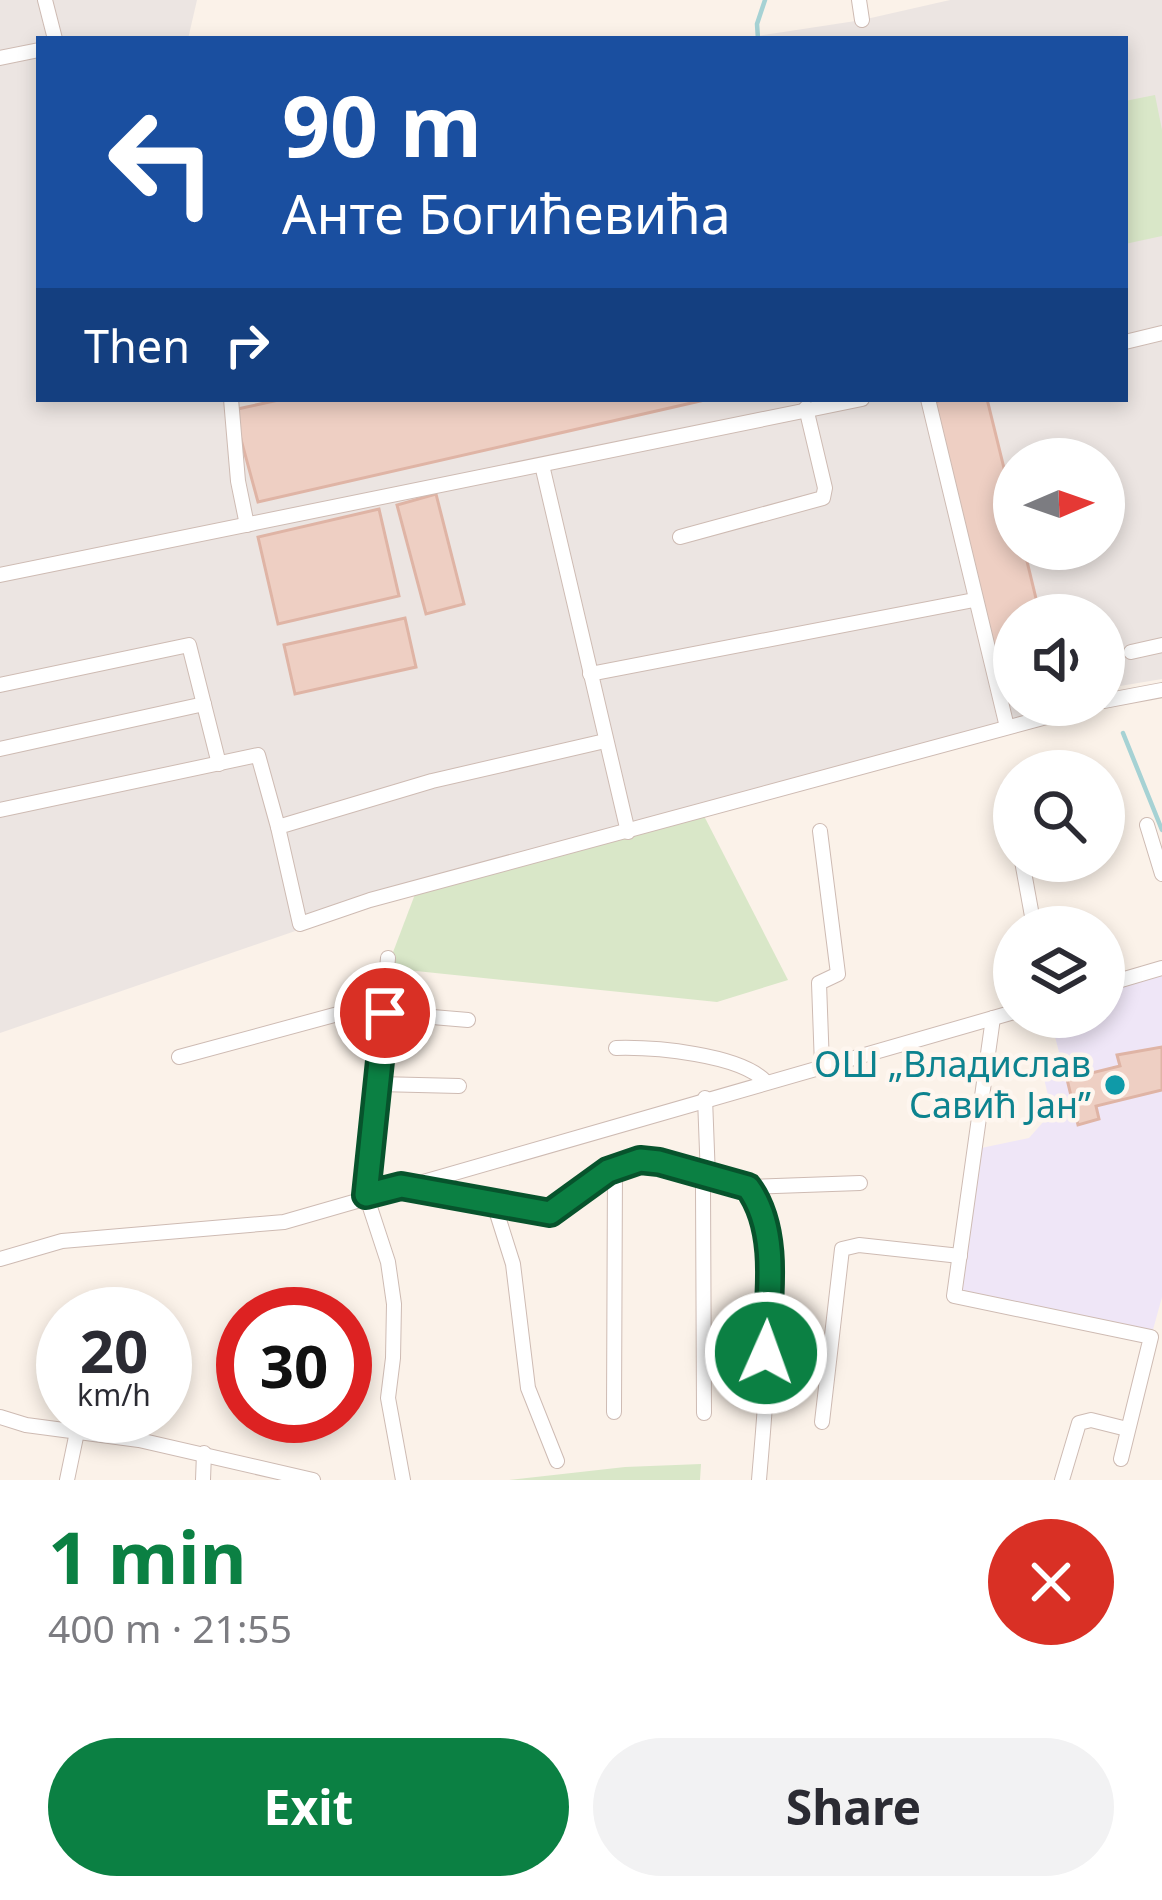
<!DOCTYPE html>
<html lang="en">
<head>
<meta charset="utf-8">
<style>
	:root { --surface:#fff; --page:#f2f2f3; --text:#2b2b33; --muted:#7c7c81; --accent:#0b8043 }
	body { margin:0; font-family:"Noto Sans",sans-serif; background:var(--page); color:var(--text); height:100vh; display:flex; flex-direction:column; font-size:45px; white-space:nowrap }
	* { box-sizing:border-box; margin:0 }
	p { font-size:39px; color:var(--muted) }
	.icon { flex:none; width:66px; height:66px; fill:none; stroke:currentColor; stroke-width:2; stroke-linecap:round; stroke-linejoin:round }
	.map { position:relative; height:1480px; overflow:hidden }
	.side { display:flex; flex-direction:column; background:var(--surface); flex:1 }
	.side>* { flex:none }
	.banner { position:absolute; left:36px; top:36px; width:1092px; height:366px; border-radius:0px; box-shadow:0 6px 18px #0003; background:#1a4fa0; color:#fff; overflow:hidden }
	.needle { width:78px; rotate:88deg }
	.buttons { position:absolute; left:993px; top:438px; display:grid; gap:24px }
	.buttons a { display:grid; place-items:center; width:132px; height:132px; border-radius:50%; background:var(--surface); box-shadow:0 6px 18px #0003; font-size:60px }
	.speed { position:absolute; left:36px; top:1287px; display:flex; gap:24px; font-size:60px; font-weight:700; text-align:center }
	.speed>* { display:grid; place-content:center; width:156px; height:156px; border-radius:50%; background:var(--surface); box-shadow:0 6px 18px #0003; line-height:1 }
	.speed small { font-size:30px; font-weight:400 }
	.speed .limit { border:18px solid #d22; background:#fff; color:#111 }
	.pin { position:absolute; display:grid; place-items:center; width:102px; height:102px; color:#fff; margin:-51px; border:6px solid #fff; border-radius:50%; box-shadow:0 3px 12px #0007 }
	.me { position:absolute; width:132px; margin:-66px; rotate:2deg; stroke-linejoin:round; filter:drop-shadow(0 0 9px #0008) }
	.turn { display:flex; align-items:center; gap:42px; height:252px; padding:0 48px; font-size:54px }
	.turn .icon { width:156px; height:156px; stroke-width:2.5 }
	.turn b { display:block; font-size:84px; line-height:102px }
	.then { display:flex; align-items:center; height:114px; padding:0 48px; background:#0003; gap:24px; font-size:45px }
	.round { display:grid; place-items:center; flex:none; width:126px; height:126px; border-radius:63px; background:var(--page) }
	.headline { display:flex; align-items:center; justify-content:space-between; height:204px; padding:0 48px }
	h1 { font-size:72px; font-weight:700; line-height:90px; color:var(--accent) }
	.button { display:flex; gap:24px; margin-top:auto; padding:24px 48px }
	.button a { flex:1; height:138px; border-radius:72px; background:var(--accent); color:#fff; font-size:48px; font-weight:700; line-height:138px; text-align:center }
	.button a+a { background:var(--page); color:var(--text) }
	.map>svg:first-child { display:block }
</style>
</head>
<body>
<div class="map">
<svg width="1162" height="1480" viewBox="0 0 1162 1480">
	<rect width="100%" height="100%" fill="#fbf2e9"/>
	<path fill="#ece5e2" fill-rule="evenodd" d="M0,0H197L188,39H39V399H230L231,403L249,399H1125V39H737L862,20L950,0H1162V679L1108,688L1111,700L1104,701V615H1014V705H1091L417,889L0,1033ZM1014,459H1104V549H1014Z"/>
	<polygon fill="#efe6f7" points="1162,968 1162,1297 1151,1337 954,1296 972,1150 1029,1138 1052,1112 1042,1070 1062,1064 1050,1017 1104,1017 1104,985"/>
	<g fill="#d9e7c8">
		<polygon points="1155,95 1162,130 1162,236 1125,244 1125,101"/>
		<polygon points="702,812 788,980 717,1002 387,968 417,889"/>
		<polygon points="701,1464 700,1480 509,1480 625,1467"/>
	</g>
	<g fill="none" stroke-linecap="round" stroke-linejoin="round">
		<g stroke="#a6d2d4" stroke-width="4.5">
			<polyline points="758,39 757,24 765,0"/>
			<polyline points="1123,733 1162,830"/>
		</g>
	</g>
	<g fill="#eecfc3" stroke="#dfb4a5" stroke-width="3">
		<polygon points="283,399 709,399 258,502 233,410"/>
		<polygon points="946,399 987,399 1014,509 1014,549 1024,549 1040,615 1014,615 1014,693 1005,696 933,402"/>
		<polygon points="436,494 464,604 426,614 397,505"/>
		<polygon points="379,509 399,596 278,624 258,537"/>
		<polygon points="405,618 416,667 295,694 284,645"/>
		<polygon points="1162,1047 1162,1090 1096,1106 1099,1119 1078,1125 1067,1079 1120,1066 1117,1055"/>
	</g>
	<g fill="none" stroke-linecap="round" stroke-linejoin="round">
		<defs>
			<g id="minor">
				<polyline points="45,0 55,39"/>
				<polyline points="859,0 862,20"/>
				<polyline points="0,58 39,50"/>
				<polyline points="1125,342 1162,333"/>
				<polyline points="231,399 238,481 247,525"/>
				<polyline points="928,399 1007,727"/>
				<polyline points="542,465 628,832"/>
				<polyline points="680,537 823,498 825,488 806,408"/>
				<polyline points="0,575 862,399"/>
				<polyline points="1131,652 1162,645"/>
				<polyline points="590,674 974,600"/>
				<polyline points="0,685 189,645 219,764"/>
				<polyline points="1104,701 1162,690"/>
				<polyline points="605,741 432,781 278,827 300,924 370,900 1091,705"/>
				<polyline points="0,749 204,704"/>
				<polyline points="1009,787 1014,818"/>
				<polyline points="0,810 258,755 278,827"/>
				<polyline points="1147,825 1162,874"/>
				<polyline points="820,831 838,974 819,983 822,1066"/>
				<polyline points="1022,861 1034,927"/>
				<polyline points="388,958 366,1195 388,1262 394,1304 393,1358 388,1398 403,1480"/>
				<polyline points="1104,985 1162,968"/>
				<polyline points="385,1013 468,1020"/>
				<polyline points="993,1018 954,1296 1151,1337 1121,1459"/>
				<path d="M616,1048C654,1047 740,1054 766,1082"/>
				<polyline points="179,1057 386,1001"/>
				<polyline points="378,1084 459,1086"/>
				<path d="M406,1187L550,1213L609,1171L640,1160L659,1161L748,1187C784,1236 764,1416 759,1480"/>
				<polyline points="748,1187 860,1183"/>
				<polyline points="494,1204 513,1264 528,1388 557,1461"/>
				<polyline points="0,1259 62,1241 284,1222 1014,1012"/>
				<polyline points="614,1412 615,1167"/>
				<polyline points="704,1413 703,1188 708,1178 705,1098"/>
				<polyline points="0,1417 26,1425 139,1440 313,1480"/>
				<polyline points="822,1422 842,1249 859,1245 960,1256"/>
				<polyline points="67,1480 77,1432"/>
				<polyline points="203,1480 204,1453"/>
				<polyline points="1062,1480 1079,1423 1091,1420 1127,1429"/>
			</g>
		</defs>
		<use href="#minor" stroke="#cebbb3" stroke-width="16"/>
		<use href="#minor" stroke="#fff" stroke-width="14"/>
	</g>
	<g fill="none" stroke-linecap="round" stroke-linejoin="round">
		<defs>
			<path id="route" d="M385,1013L366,1195L401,1186L550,1213L608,1171L640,1160L659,1162L748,1187C781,1232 768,1302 766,1353"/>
		</defs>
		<use href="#route" stroke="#07532c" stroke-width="30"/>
		<use href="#route" stroke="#0b8043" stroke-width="21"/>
	</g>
	<circle fill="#0f9aa8" stroke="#fef6ef" stroke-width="4.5" cx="1115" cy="1085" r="12"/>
	<g text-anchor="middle" stroke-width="9" stroke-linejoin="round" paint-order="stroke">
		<g font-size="36" fill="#0d838f" stroke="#fef6ef" text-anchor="end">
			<text x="1091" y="1077">ОШ „Владислав<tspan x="1091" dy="41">Савић Јан”</tspan></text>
		</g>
	</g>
</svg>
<div class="buttons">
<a><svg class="needle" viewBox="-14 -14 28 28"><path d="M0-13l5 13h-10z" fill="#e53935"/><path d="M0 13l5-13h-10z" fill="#7c7c81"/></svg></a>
<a><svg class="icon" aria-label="sound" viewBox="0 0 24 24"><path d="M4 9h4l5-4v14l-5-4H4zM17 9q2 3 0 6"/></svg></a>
<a><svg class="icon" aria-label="search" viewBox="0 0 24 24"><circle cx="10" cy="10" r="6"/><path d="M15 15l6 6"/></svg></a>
<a><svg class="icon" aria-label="layers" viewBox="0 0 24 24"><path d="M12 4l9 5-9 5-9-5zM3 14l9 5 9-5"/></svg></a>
</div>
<div class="speed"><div>20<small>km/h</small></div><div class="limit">30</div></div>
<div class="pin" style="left:385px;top:1013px;background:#d93025"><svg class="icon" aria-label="arrive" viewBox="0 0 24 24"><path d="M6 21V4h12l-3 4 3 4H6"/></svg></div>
<svg class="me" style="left:766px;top:1353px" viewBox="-20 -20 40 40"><circle r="17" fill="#0b8043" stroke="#fff" stroke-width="3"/><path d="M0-11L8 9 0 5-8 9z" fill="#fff"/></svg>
<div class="banner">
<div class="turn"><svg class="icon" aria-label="left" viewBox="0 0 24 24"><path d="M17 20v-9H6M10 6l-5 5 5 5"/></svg><div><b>90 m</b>Анте Богићевића</div></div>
<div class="then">Then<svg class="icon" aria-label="right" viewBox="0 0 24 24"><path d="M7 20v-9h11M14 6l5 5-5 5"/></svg></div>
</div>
</div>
<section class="side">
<div class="headline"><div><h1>1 min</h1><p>400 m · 21:55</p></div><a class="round" style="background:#d93025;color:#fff"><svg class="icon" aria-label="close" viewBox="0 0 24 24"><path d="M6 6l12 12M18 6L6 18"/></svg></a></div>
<div class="button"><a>Exit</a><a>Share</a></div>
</section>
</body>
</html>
